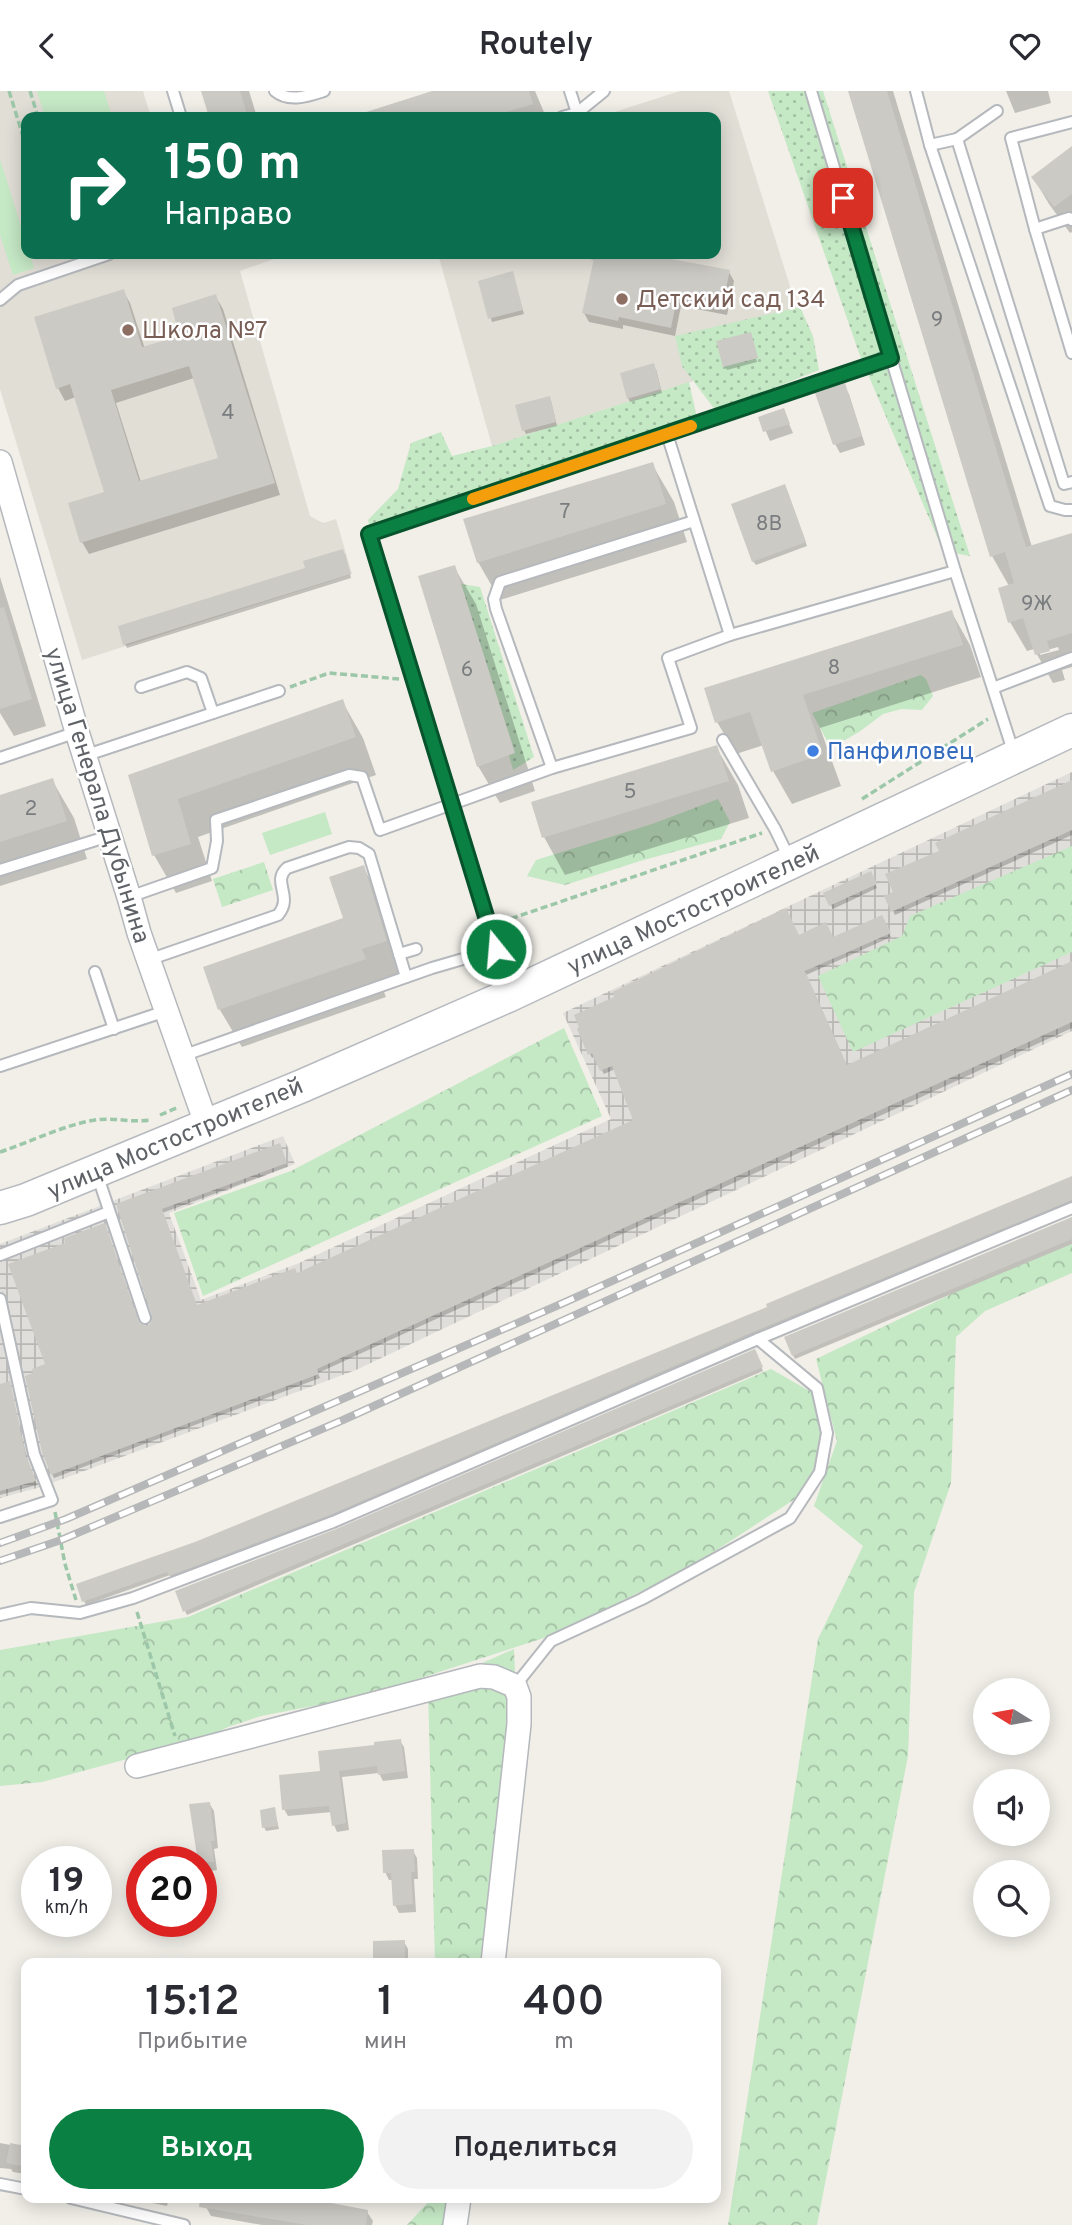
<!DOCTYPE html>
<html lang="ru">
<head>
<meta charset="utf-8">
<style>
	:root { --surface:#fff; --page:#f2f2f3; --text:#2b2b33; --muted:#7c7c81; --accent:#0b8043 }
	body { margin:0; font-family:Overpass,sans-serif; background:var(--page); color:var(--text); height:100vh; display:flex; flex-direction:column; font-size:26px; white-space:nowrap }
	* { box-sizing:border-box; margin:0 }
	p { font-size:23px; color:var(--muted) }
	.icon { flex:none; width:38px; height:38px; fill:none; stroke:currentColor; stroke-width:2; stroke-linecap:round; stroke-linejoin:round }
	.map { position:relative; flex:1; overflow:hidden }
	.panel { position:absolute; left:21px; top:1867px; width:700px; height:245px; display:flex; flex-direction:column; background:var(--surface); border-radius:14px; box-shadow:0 4px 18px #0003 }
	.panel>* { flex:none }
	.guide { position:absolute; left:21px; top:21px; width:700px; height:147px; border-radius:14px; box-shadow:0 4px 18px #0003; background:#0b6e4f; color:#fff; overflow:hidden }
	.needle { width:46px; rotate:281deg }
	.fabs { position:absolute; left:973px; top:1587px; display:grid; gap:14px }
	.fabs a { display:grid; place-items:center; width:77px; height:77px; border-radius:50%; background:var(--surface); box-shadow:0 4px 18px #0003; font-size:35px }
	.speed { position:absolute; left:21px; top:1755px; display:flex; gap:14px; font-size:35px; font-weight:700; text-align:center }
	.speed>* { display:grid; place-content:center; width:91px; height:91px; border-radius:50%; background:var(--surface); box-shadow:0 4px 18px #0003; line-height:1 }
	.speed small { font-size:18px; font-weight:400 }
	.speed .limit { border:10px solid #d22; background:#fff; color:#111 }
	.pin { position:absolute; display:grid; place-items:center; width:60px; height:60px; color:#fff; margin:-30px; border-radius:14px; box-shadow:0 4px 10px #0006 }
	.me { position:absolute; width:77px; margin:-38px; rotate:343deg; stroke-linejoin:round; filter:drop-shadow(0 0 5px #0008) }
	.turn { display:flex; align-items:center; gap:24px; height:147px; padding:0 28px; font-size:32px }
	.turn .icon { width:91px; height:91px; stroke-width:2.5 }
	.turn b { display:block; font-size:49px; line-height:60px }
	.eta { display:flex; justify-content:space-evenly; align-items:center; height:119px; text-align:center }
	.eta b { font-size:42px; font-weight:600; line-height:49px }
	.action { display:flex; gap:14px; margin-top:auto; padding:14px 28px }
	.action a { flex:1; height:80px; border-radius:42px; background:var(--accent); color:#fff; font-size:28px; font-weight:600; line-height:80px; text-align:center }
	.action a+a { background:var(--page); color:var(--text) }
	header { display:flex; justify-content:space-between; align-items:center; height:91px; padding:0 28px; background:var(--surface); font-size:32px; font-weight:600 }
	.map>svg:first-child { display:block }
</style>
</head>
<body>
<header><svg class="icon" aria-label="back" viewBox="0 0 24 24"><path d="M15 5l-7 7 7 7"/></svg>Routely<svg class="icon" aria-label="heart" viewBox="0 0 24 24"><path d="M12 20l-8-8c-3-5 5-10 8-4 3-6 11-1 8 4z"/></svg></header>
<div class="map">
<svg width="1072" height="2134" viewBox="0 0 1072 2134">
	<defs>
		<pattern id="industrial-grid" width="8" height="8" patternUnits="userSpaceOnUse" patternTransform="scale(1.75)"><rect width="8" height="8" fill="#e0deda"/><path d="M0 4h8M4 0v8" fill="none" stroke="#b9b8b5"/></pattern>
		<pattern id="grass-dots" width="8" height="8" patternUnits="userSpaceOnUse" patternTransform="scale(1.75)"><rect width="8" height="8" fill="#c5e8c5"/><path d="M2 2h.1M6 6h.1" fill="none" stroke="#a3c0a4" stroke-width="1.8" stroke-linecap="round"/></pattern>
		<pattern id="forest-crowns" width="20" height="18" patternUnits="userSpaceOnUse" patternTransform="scale(1.75)"><rect width="20" height="18" fill="#c5e8c5"/><path d="M2 6a3 3 0 1 1 6 0M12 15a3 3 0 1 1 6 0" fill="none" stroke="#a3c0a4"/></pattern>
	</defs>
	<rect width="100%" height="100%" fill="#f1efe8"/>
	<polygon fill="url(#industrial-grid)" points="1072,681 1072,940 356,1279 41,1396 0,1407 0,1153 283,1045 295,1073 169,1122 201,1209 299,1172 611,1028 563,922"/>
	<g fill="#e1ded6">
		<polygon points="0,0 143,0 151,26 26,26 26,163 288,163 240,180 310,425 323,432 336,428 352,483 82,569 0,298"/>
		<polygon points="680,0 729,0 808,253 492,355 438,163 716,163 716,26 599,26"/>
	</g>
	<g fill="url(#grass-dots)">
		<polygon points="768,0 823,0 970,465 943,460 859,262"/>
		<polygon points="800,216 813,245 819,279 716,320 682,275 675,245"/>
		<polygon points="689,291 697,327 371,441 368,429 398,398 411,352 441,341 452,365 492,355"/>
		<polygon points="461,493 480,496 534,666 513,679"/>
	</g>
	<g fill="url(#forest-crowns)">
		<polygon points="921,584 926,588 933,605 922,619 901,618 883,623 859,641 831,657 812,622"/>
		<polygon points="718,708 730,731 721,748 640,770 565,794 527,785 536,769 652,733"/>
		<polygon points="1072,755 1072,861 853,961 818,885 902,845 910,825"/>
		<polygon points="264,771 273,799 222,816 213,788"/>
		<polygon points="564,937 602,1025 203,1205 174,1122 291,1080"/>
		<polygon points="1072,1153 1072,1182 985,1220 956,1246 951,1392 914,1501 908,1665 817,2134 728,2134 818,1548 863,1455 814,1415 837,1350 816,1268 956,1201"/>
		<polygon points="771,1278 820,1306 821,1391 689,1477 550,1545 365,1605 261,1625 228,1636 205,1647 42,1691 0,1695 0,1559 188,1526"/>
		<polygon points="514,1558 516,1608 489,1872 435,1872 428,1596"/>
		<polygon points="432,2107 465,2107 462,2134 407,2134"/>
	</g>
	<g fill="#c5e8c5">
		<polygon points="37,0 104,0 112,26 45,26"/>
		<polygon points="0,68 26,152 26,163 30,163 34,177 13,184 0,144"/>
		<polygon points="325,721 332,743 270,764 262,742"/>
	</g>
	<g fill="#0003" fill-rule="evenodd">
		<polygon points="203,0 249,0 257,26 211,26"/>
		<polygon points="438,0 535,0 546,26 355,26"/>
		<path d="M849,0H893L1032,456L1072,444V576L1062,579L1065,589L1053,592L1034,558L1027,560L1010,531L1009,495L992,465ZM1058,556L1059,559L1040,564V561Z"/>
		<polygon points="1006,0 1048,0 1051,12 1015,22"/>
		<polygon points="635,23 637,26 622,26"/>
		<polygon points="1072,57 1072,141 1070,142 1049,113 1033,86"/>
		<polygon points="574,163 663,163 662,168 729,181 734,190 727,224 681,215 675,245 623,234 623,238 589,231 584,222 595,169 575,165"/>
		<polygon points="512,182 524,223 492,231 480,191"/>
		<path d="M123,200L130,212L145,258L181,246L216,206L223,218L280,404L89,463L82,451L106,402L76,306L65,310L58,297ZM194,287L220,368L141,391L116,312Z"/>
		<polygon points="750,245 757,271 727,279 725,275"/>
		<polygon points="656,278 662,302 630,311 628,307"/>
		<polygon points="844,295 849,303 865,354 840,362 835,353"/>
		<polygon points="551,310 557,335 526,343 524,339"/>
		<polygon points="783,319 793,342 770,350 760,327"/>
		<polygon points="652,373 674,411 687,451 500,509 478,471"/>
		<polygon points="787,399 807,455 756,474 753,470"/>
		<polygon points="345,463 351,487 127,557 125,553 120,536 307,478"/>
		<polygon points="454,476 476,513 535,700 500,712 478,675"/>
		<polygon points="0,486 46,635 14,645 0,622"/>
		<polygon points="952,522 970,554 981,586 820,637 841,695 792,713 773,680 764,654 736,663 717,631"/>
		<polygon points="342,610 363,647 376,684 198,746 212,790 176,802 154,764 130,685"/>
		<polygon points="716,656 738,694 749,727 565,784 544,746"/>
		<polygon points="52,689 74,727 87,768 0,795 0,706"/>
		<polygon points="1072,691 1072,744 895,824 886,806"/>
		<polygon points="363,776 384,813 407,887 382,896 386,906 242,956 220,919 206,877 345,828"/>
		<polygon points="870,782 877,797 833,818 825,803"/>
		<polygon points="884,830 891,846 806,884 847,976 1072,872 1072,937 318,1282 320,1287 54,1387 52,1383 47,1274 138,1232 142,1236 149,1236 154,1230 119,1114 281,1058 287,1076 162,1122 197,1216 297,1184 635,1030 615,978 604,983 594,966 592,967 590,963 799,846 832,848"/>
		<polygon points="1072,1087 1072,1113 332,1427 172,1488 170,1484 86,1514 84,1510 196,1452 770,1216"/>
		<polygon points="1072,1127 1072,1153 795,1268 793,1264"/>
		<polygon points="756,1264 763,1280 187,1524 185,1520 337,1440"/>
		<polygon points="9,1292 28,1371 37,1394 0,1404 0,1295"/>
		<polygon points="400,1650 404,1656 408,1687 383,1690 379,1682 342,1686 349,1739 337,1741 334,1734 332,1721 288,1725 284,1718 322,1682 376,1655"/>
		<polygon points="209,1712 214,1720 218,1757 214,1758 217,1779 204,1781 201,1771 199,1771"/>
		<polygon points="274,1718 279,1738 266,1740 264,1736"/>
		<polygon points="413,1760 417,1767 418,1788 414,1788 416,1821 399,1822 395,1814 393,1789 389,1789 385,1781"/>
		<polygon points="404,1851 408,1858 408,1872 375,1872 375,1852"/>
		<polygon points="0,2035 0,2052 26,2057 26,2083 13,2081 11,2078 0,2077"/>
		<polygon points="128,2107 169,2107 167,2115"/>
		<polygon points="208,2107 312,2107 324,2109 327,2114 367,2121 373,2130 372,2134 262,2134 211,2125 206,2116"/>
	</g>
	<g fill="#cccac5" fill-rule="evenodd">
		<polygon points="201,0 240,0 248,26 209,26"/>
		<polygon points="432,0 529,0 533,13 490,26 360,26 360,23"/>
		<polygon points="848,0 887,0 1026,456 1072,442 1072,542 1047,550 1050,560 1035,564 1023,527 1008,532 998,497 1014,492 1005,461 990,466"/>
		<polygon points="1072,55 1072,103 1054,116 1031,86"/>
		<polygon points="595,163 656,163 656,165 730,179 722,216 677,207 671,237 619,226 618,230 582,222"/>
		<polygon points="513,180 523,219 488,228 478,190"/>
		<path d="M124,198L142,256L179,245L172,217L216,203L275,392L80,452L68,412L104,401L70,293L56,298L34,226ZM189,275L218,367L139,390L111,299Z"/>
		<polygon points="751,241 758,267 723,276 716,250"/>
		<polygon points="654,272 661,298 627,308 620,282"/>
		<polygon points="845,292 862,345 833,354 815,302"/>
		<polygon points="550,305 556,331 522,340 515,314"/>
		<polygon points="784,317 790,333 763,341 758,326"/>
		<polygon points="653,371 666,413 477,472 463,428"/>
		<polygon points="785,393 806,451 752,471 731,413"/>
		<polygon points="343,458 351,483 123,554 118,535 305,477 303,470"/>
		<polygon points="455,474 515,662 477,676 418,485"/>
		<polygon points="4,516 32,608 0,618 0,517"/>
		<polygon points="952,519 963,554 803,604 823,663 771,681 750,621 715,632 704,597"/>
		<polygon points="343,608 356,646 178,708 191,753 152,765 128,684"/>
		<polygon points="717,654 729,690 542,747 531,711"/>
		<polygon points="53,687 67,730 0,751 0,704"/>
		<polygon points="1072,689 1072,739 891,821 884,805 893,801 885,783 939,760 935,752"/>
		<polygon points="364,774 387,850 362,858 366,868 218,919 203,876 343,827 329,786"/>
		<polygon points="871,780 877,793 829,815 823,802"/>
		<polygon points="786,817 799,844 826,831 833,846 882,824 891,842 805,880 847,974 1072,870 1072,931 317,1278 319,1283 51,1384 42,1361 25,1285 33,1282 32,1278 45,1273 8,1173 65,1152 64,1147 105,1132 138,1229 140,1233 147,1235 151,1232 152,1225 116,1113 280,1052 287,1072 162,1118 197,1214 295,1177 297,1182 633,1029 612,975 600,980 592,962 588,964 577,938 579,936 574,924 614,906 612,901"/>
		<polygon points="1072,1085 1072,1109 748,1243 330,1424 169,1485 167,1481 82,1511 76,1493 195,1451 767,1216 766,1213"/>
		<polygon points="1072,1126 1072,1148 792,1265 784,1246"/>
		<polygon points="755,1258 763,1276 183,1521 175,1500 336,1438"/>
		<polygon points="10,1290 26,1365 36,1390 0,1400 0,1293"/>
		<polygon points="401,1648 405,1680 378,1684 377,1675 339,1680 346,1732 332,1735 329,1715 282,1719 279,1684 320,1680 318,1660 374,1654 374,1651"/>
		<polygon points="210,1711 215,1750 211,1750 214,1771 198,1771 189,1713"/>
		<polygon points="275,1716 278,1735 262,1737 260,1719"/>
		<polygon points="414,1758 415,1781 411,1781 413,1813 393,1815 391,1782 383,1782 382,1759"/>
		<polygon points="405,1849 405,1872 373,1872 373,1850"/>
		<polygon points="10,2052 26,2055 26,2076 6,2072"/>
		<polygon points="200,2107 305,2107 368,2119 366,2134 307,2134 199,2116"/>
	</g>
	<g fill="none" stroke-linecap="round" stroke-linejoin="round">
		<defs>
			<g id="lane">
				<polyline points="173,0 181,26"/>
				<path d="M275,0C289,12 308,5 324,0"/>
				<polyline points="570,0 577,22"/>
				<polyline points="811,0 955,480 1014,663"/>
				<polyline points="916,0 930,54 1050,415 1065,419 1072,419"/>
				<polyline points="562,26 577,22 604,0"/>
				<polyline points="1072,31 1011,47 1035,138 1072,262"/>
				<polyline points="957,48 997,20"/>
				<polyline points="930,54 957,48 1064,393 1072,391"/>
				<polyline points="1035,138 1069,127 1072,129"/>
				<polyline points="0,209 18,194 109,163"/>
				<polyline points="667,343 730,544 955,480"/>
				<polyline points="141,596 187,581 201,587 213,622"/>
				<polyline points="993,597 1072,567"/>
				<polyline points="723,649 775,738 790,769"/>
				<polyline points="84,665 279,600"/>
				<polyline points="0,667 77,641"/>
				<polyline points="552,677 691,637 668,567 730,544"/>
				<polyline points="0,779 109,745"/>
				<polyline points="129,806 212,777 217,750 216,729 349,684 362,686 380,739 552,677 496,518 494,508 500,491 694,430"/>
				<polyline points="399,863 416,858"/>
				<path d="M148,869L278,824C294,805 271,791 287,777L349,756L359,757L369,763L406,886"/>
				<polyline points="95,881 114,938"/>
				<polyline points="509,901 369,443 891,267"/>
				<polyline points="182,965 432,877 463,868"/>
				<polyline points="0,975 166,920"/>
				<polyline points="97,1083 145,1227"/>
				<polyline points="0,1164 109,1121"/>
				<polyline points="0,1208 34,1363 52,1409 0,1426"/>
				<polyline points="0,1524 31,1517 80,1522 133,1507 333,1431 758,1248 1072,1117"/>
				<polyline points="515,1595 551,1550 642,1508 790,1427 820,1381 827,1342 817,1297 758,1248"/>
				<polyline points="0,2093 26,2098"/>
				<polyline points="71,2107 184,2134"/>
			</g>
			<g id="street">
				<polyline points="0,371 77,641 129,806 139,842 207,1035"/>
				<polyline points="137,1675 480,1585 494,1586 515,1595 519,1606 519,1633 493,1872"/>
				<polyline points="455,2134 459,2107"/>
			</g>
			<polyline id="secondary" points="0,1117 26,1109 302,995 510,904 1072,639"/>
		</defs>
		<use href="#lane" stroke="#b5b8bc" stroke-width="14"/>
		<use href="#street" stroke="#b5b8bc" stroke-width="26"/>
		<use href="#secondary" stroke="#b6babf" stroke-width="35"/>
		<g stroke="#9cc7a9" stroke-width="3.5" stroke-dasharray="7 3.5" stroke-linecap="butt">
			<polyline points="9,0 26,55"/>
			<polyline points="30,0 38,26"/>
			<polyline points="290,596 329,582 399,588"/>
			<polyline points="862,708 988,628"/>
			<polyline points="501,831 762,742"/>
			<polyline points="466,843 477,839"/>
			<polyline points="160,1024 179,1016"/>
			<path d="M0,1061C30,1051 64,1034 95,1029C114,1026 131,1032 150,1029"/>
			<polyline points="55,1421 65,1473 76,1509"/>
			<polyline points="137,1521 175,1645"/>
		</g>
		<use href="#lane" stroke="#fff" stroke-width="10"/>
		<use href="#street" stroke="#fff" stroke-width="23"/>
		<use href="#secondary" stroke="#fff" stroke-width="32"/>
		<defs>
			<g id="rail">
				<polyline points="0,1452 66,1428 561,1213 1072,983"/>
				<polyline points="0,1470 61,1449 343,1329 1072,999"/>
			</g>
		</defs>
		<use href="#rail" stroke="#b6b7b8" stroke-width="8"/>
		<use href="#rail" stroke="#fff" stroke-width="5" stroke-dasharray="16" stroke-linecap="butt"/>
	</g>
	<g fill="none" stroke-linecap="round" stroke-linejoin="round">
		<defs>
			<polyline id="route" points="496,858 369,443 891,267 843,107"/>
		</defs>
		<use href="#route" stroke="#07532c" stroke-width="18"/>
		<use href="#route" stroke="#0b8043" stroke-width="12"/>
		<polyline stroke="#f59e0b" stroke-width="12" points="473,408 691,335"/>
	</g>
	<g fill="#8d6e63" stroke="#fff" stroke-width="2.5">
		<circle cx="622" cy="208" r="7"/>
		<circle cx="128" cy="239" r="7"/>
	</g>
	<circle fill="#3f7fe0" stroke="#fff" stroke-width="2.5" cx="813" cy="660" r="7"/>
	<g text-anchor="middle" stroke-width="5" stroke-linejoin="round" paint-order="stroke">
		<g font-size="21" fill="#7a7d7f">
			<text x="937" y="235">9</text>
			<text x="228" y="328">4</text>
			<text x="565" y="427">7</text>
			<text x="769" y="439">8В</text>
			<text x="1037" y="519">9Ж</text>
			<text x="834" y="583">8</text>
			<text x="467" y="585">6</text>
			<text x="630" y="707">5</text>
			<text x="31" y="724">2</text>
		</g>
		<g font-size="24" fill="#785e54" stroke="#fff" text-anchor="start">
			<text x="636" y="216">Детский сад 134</text>
			<text x="142" y="247">Школа №7</text>
		</g>
		<g font-size="24" fill="#366cbe" stroke="#fff" text-anchor="start">
			<text x="827" y="668">Панфиловец</text>
		</g>
		<g font-size="24" fill="#5f6368" stroke="#fff">
			<text transform="translate(98 704) rotate(73)" y="8">улица Генерала Дубынина</text>
			<text transform="translate(693 818) rotate(-25)" y="8">улица Мостостроителей</text>
			<text transform="translate(175 1047) rotate(-23)" y="8">улица Мостостроителей</text>
		</g>
	</g>
</svg>
<div class="fabs">
<a><svg class="needle" viewBox="-14 -14 28 28"><path d="M0-13l5 13h-10z" fill="#e53935"/><path d="M0 13l5-13h-10z" fill="#7c7c81"/></svg></a>
<a><svg class="icon" aria-label="sound" viewBox="0 0 24 24"><path d="M4 9h4l5-4v14l-5-4H4zM17 9q2 3 0 6"/></svg></a>
<a><svg class="icon" aria-label="search" viewBox="0 0 24 24"><circle cx="10" cy="10" r="6"/><path d="M15 15l6 6"/></svg></a>
</div>
<div class="speed"><div>19<small>km/h</small></div><div class="limit">20</div></div>
<div class="pin" style="left:843px;top:107px;background:#d93025"><svg class="icon" aria-label="arrive" viewBox="0 0 24 24"><path d="M6 21V4h12l-3 4 3 4H6"/></svg></div>
<svg class="me" style="left:496px;top:858px" viewBox="-20 -20 40 40"><circle r="17" fill="#0b8043" stroke="#fff" stroke-width="3"/><path d="M0-11L8 9 0 5-8 9z" fill="#fff"/></svg>
<div class="guide">
<div class="turn"><svg class="icon" aria-label="right" viewBox="0 0 24 24"><path d="M7 20v-9h11M14 6l5 5-5 5"/></svg><div><b>150 m</b>Направо</div></div>
</div>
<section class="panel">
<div class="eta">
<div><b>15:12</b><p>Прибытие</p></div>
<div><b>1</b><p>мин</p></div>
<div><b>400</b><p>m</p></div>
</div>
<div class="action"><a>Выход</a><a>Поделиться</a></div>
</section>
</div>
</body>
</html>
